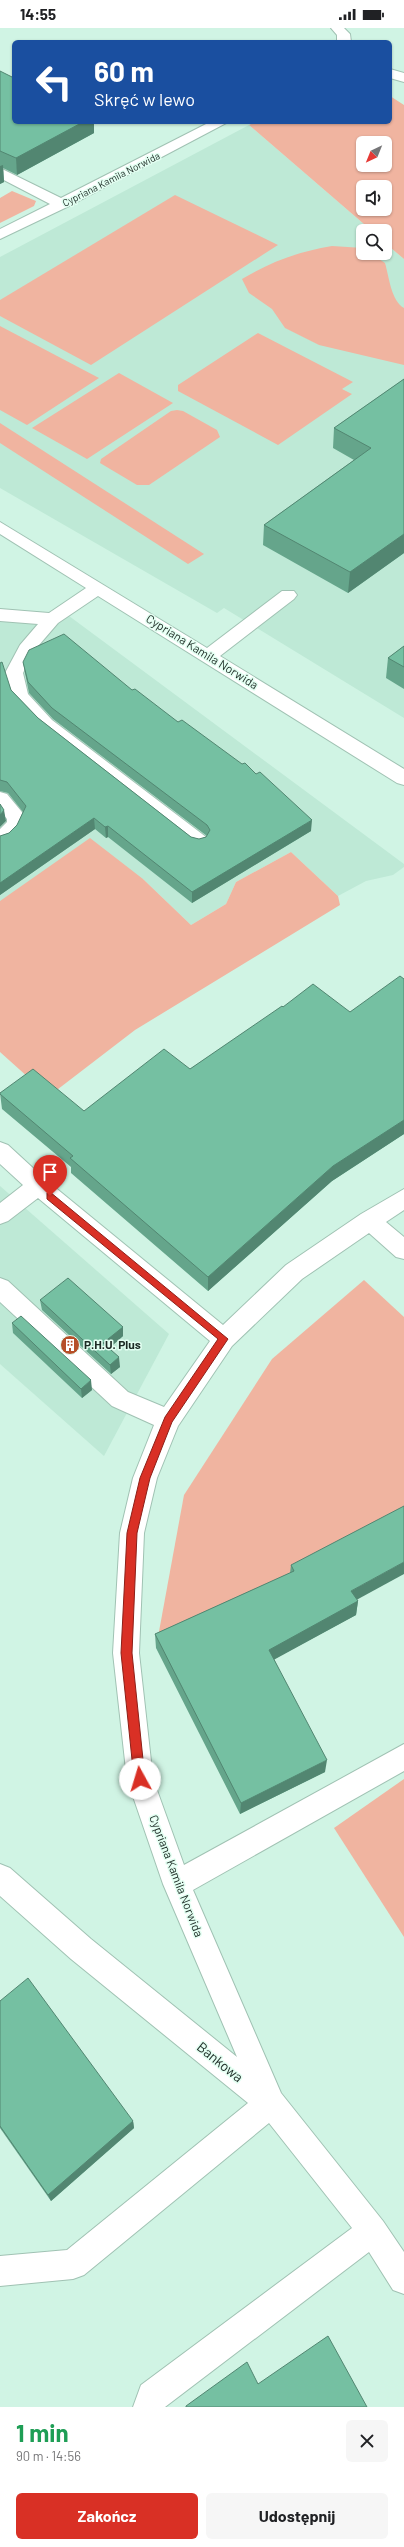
<!DOCTYPE html>
<html lang="pl">
<head>
<meta charset="utf-8">
<style>
	:root { --surface:#fff; --page:#f6f6f6; --text:#202124; --muted:#757577; --accent:#d93025 }
	body { margin:0; font-family:Barlow,sans-serif; background:var(--page); color:var(--text); height:100vh; display:flex; flex-direction:column; font-size:15px; white-space:nowrap }
	* { box-sizing:border-box; margin:0 }
	p { font-size:13px; color:var(--muted) }
	.icon { flex:none; width:22px; height:22px; fill:none; stroke:currentColor; stroke-width:2; stroke-linecap:round; stroke-linejoin:round }
	.map { position:relative; height:2379px; overflow:hidden }
	.drawer { display:flex; flex-direction:column; background:var(--surface); flex:1 }
	.drawer>* { flex:none }
	.banner { position:absolute; left:12px; top:12px; width:380px; height:84px; border-radius:6px; box-shadow:0 1px 3px #0004; background:#1a4fa0; color:#fff; overflow:hidden }
	.needle { width:26px; rotate:223deg }
	.buttons { position:absolute; left:356px; top:108px; display:grid; gap:8px }
	.buttons a { display:grid; place-items:center; width:36px; height:36px; border-radius:6px; background:var(--surface); box-shadow:0 1px 3px #0004; font-size:20px }
	.pin { position:absolute; display:grid; place-items:center; width:34px; height:34px; color:#fff; margin:-41px -17px; border-radius:50% 50% 50% 0; rotate:-45deg; box-shadow:0 0 4px #0007 }
	.pin .icon { rotate:45deg }
	.me { position:absolute; width:44px; margin:-22px; rotate:354deg; stroke-linejoin:round; filter:drop-shadow(0 0 3px #0008) }
	.turn { display:flex; align-items:center; gap:14px; height:84px; padding:0 16px; font-size:18px }
	.turn .icon { width:52px; height:52px; stroke-width:2.5 }
	.turn b { display:block; font-size:28px; line-height:34px }
	.round { display:grid; place-items:center; flex:none; width:42px; height:42px; border-radius:6px; background:var(--page) }
	.summary { display:flex; align-items:center; justify-content:space-between; height:68px; padding:0 16px }
	h1 { font-size:24px; font-weight:700; line-height:30px; color:#1e9e55 }
	.primary-button { display:flex; gap:8px; margin-top:auto; padding:8px 16px }
	.primary-button a { flex:1; height:46px; border-radius:6px; background:var(--accent); color:#fff; font-size:16px; font-weight:700; line-height:46px; text-align:center }
	.primary-button a+a { background:var(--page); color:var(--text) }
	.status { display:flex; justify-content:space-between; align-items:center; height:28px; padding:0 20px; background:var(--surface); direction:ltr }
	.status svg { height:11px; fill:currentColor }
	.map>svg:first-child { display:block }
</style>
</head>
<body>
<div class="status"><b>14:55</b><svg viewBox="0 0 49 12"><path d="M0 12V9h3v3zM5 12V6h3v6zM10 12V3h3v9zM15 12V0h3v12zM26 1h20v11H26zM47 4h2v5h-2z"/></svg></div>
<div class="map">
<svg width="404" height="2379" viewBox="0 0 404 2379">
	<rect width="100%" height="100%" fill="#d0f4e4"/>
	<g fill="#bee9d6">
		<polygon points="249,97 372,203 363,203 363,225 385,225 385,215 404,231 404,690 224,580 217,585 0,460 0,229"/>
		<polygon points="0,584 65,585 404,836 404,839 393,847 366,853 338,868 291,824 236,854 226,876 191,897 143,851 0,873"/>
		<polygon points="0,1158 169,1306 104,1428 0,1336"/>
	</g>
	<g fill="#f0b4a0" fill-rule="evenodd">
		<path d="M390,68L404,77V231L385,215V203H372L249,97L255,94H390ZM363,115H385V137H363ZM363,159H385V181H363Z"/>
		<polygon points="12,163 36,173 34,178 0,195 0,170"/>
		<polygon points="175,167 278,217 91,337 0,288 0,272"/>
		<path d="M332,218L363,220V225H370L385,235C389,248 391,273 404,280V337L319,317L285,300L272,281L249,265L242,251C273,233 297,224 332,218Z"/>
		<polygon points="0,298 99,350 27,397 0,382"/>
		<polygon points="258,305 353,354 342,361 352,366 278,417 178,363 178,357"/>
		<polygon points="119,345 173,375 87,431 32,400"/>
		<polygon points="177,382 183,383 217,402 220,409 149,457 137,457 100,435 101,431 171,383"/>
		<polygon points="0,395 204,526 188,536 0,415"/>
		<polygon points="90,810 143,851 191,897 226,876 236,854 291,824 338,868 340,877 135,1002 49,1068 0,1024 0,873"/>
		<polygon points="364,1252 404,1289 404,1490 156,1620 184,1467 272,1331"/>
		<polygon points="404,1751 404,1909 334,1800"/>
	</g>
	<g fill="none" stroke-linecap="round" stroke-linejoin="round">
		<defs>
			<g id="minor">
				<polygon points="331,0 344,0 350,6 351,14 337,14 337,7"/>
				<polygon points="390,41 404,45 404,54 390,50"/>
				<polygon points="210,94 228,94 67,179 0,211 0,201 50,176 0,150 0,140 61,170"/>
				<polygon points="0,494 207,620 282,563 294,563 297,567 294,571 220,628 404,741 404,757 397,755 98,568 58,595 33,624 23,645 28,666 52,692 206,809 209,814 206,819 199,821 192,819 40,700 13,672 5,645 20,617 38,596 0,593 0,581 49,585 86,560 0,506"/>
				<path d="M0,764L7,766L26,789C25,802 13,815 0,819V801L7,794V791L0,783Z"/>
				<polygon points="0,1114 8,1117 46,1152 223,1297 286,1237 361,1186 404,1161 404,1182 386,1194 404,1209 404,1231 396,1229 369,1205 302,1251 232,1318 178,1398 157,1450 144,1505 139,1625 153,1751 184,1837 404,1716 404,1743 193,1862 281,2065 383,2193 404,2224 404,2266 393,2262 369,2224 165,2379 133,2379 141,2357 352,2200 269,2095 84,2247 73,2251 0,2258 0,2228 67,2222 248,2075 71,1931 0,1868 0,1836 10,1840 91,1911 237,2029 163,1856 127,1751 113,1625 120,1505 133,1450 154,1397 112,1378 0,1274 0,1250 8,1253 128,1364 164,1379 210,1313 38,1170 8,1193 0,1196 0,1175 23,1157 0,1136"/>
			</g>
		</defs>
		<use href="#minor" stroke="#a0c2b3" stroke-width="2"/>
		<use href="#minor" fill="#fff" fill-rule="evenodd"/>
	</g>
	<g fill="#65a58b">
		<polygon points="0,43 14,94 94,94 94,105 17,147 3,140 4,154 0,156"/>
		<polygon points="404,351 404,525 348,565 263,517 264,497 354,432 333,420 334,400"/>
		<polygon points="404,618 404,661 386,650 388,630"/>
		<polygon points="23,634 132,662 311,803 192,875 108,809 106,810 95,801 0,867 0,808 9,805 17,797 23,784 8,765 0,763 0,767 0,635 11,662 38,690 191,809 199,811 206,809 207,808 53,691 29,665 25,645"/>
		<polygon points="404,951 404,1106 332,1153 208,1263 71,1145 71,1139 2,1081 0,1065 84,1083 190,1041 283,979 350,984"/>
		<polygon points="40,1272 123,1299 123,1308 109,1320 120,1339 111,1346 42,1282"/>
		<polygon points="12,1295 92,1362 82,1370 13,1305"/>
		<polygon points="291,1537 357,1572 358,1573 356,1587 274,1631 325,1744 240,1786 156,1620 155,1606 290,1545"/>
		<polygon points="0,1973 133,2093 134,2100 51,2173 0,2100"/>
	</g>
	<g fill="#528671">
		<polygon points="83,94 94,94 94,105 17,147 16,130"/>
		<polygon points="3,137 4,154 0,156 0,138"/>
		<polygon points="404,506 404,525 348,565 350,544"/>
		<polygon points="4,782 6,793 0,799 0,787"/>
		<polygon points="94,790 95,801 0,867 0,855"/>
		<polygon points="312,792 311,803 192,875 192,864"/>
		<polygon points="108,798 108,809 106,810 105,799"/>
		<polygon points="404,1092 404,1106 332,1153 208,1263 208,1249 333,1138"/>
		<polygon points="123,1299 123,1308 104,1325 103,1315"/>
		<polygon points="119,1329 120,1339 111,1346 110,1337"/>
		<polygon points="91,1352 92,1362 82,1370 81,1361"/>
		<polygon points="404,1534 404,1546 349,1576 351,1563"/>
		<polygon points="358,1573 356,1587 268,1635 269,1622"/>
		<polygon points="327,1732 325,1744 240,1786 241,1775"/>
		<polygon points="133,2093 134,2100 51,2173 48,2167"/>
	</g>
	<g fill="#75c0a2" stroke="#528671">
		<polygon points="0,43 14,50 14,94 83,94 16,130 0,123"/>
		<polygon points="404,351 404,506 350,544 264,497 371,420 334,400"/>
		<polygon points="64,606 132,662 135,661 178,694 182,692 242,736 245,735 256,746 260,744 312,792 192,864 108,798 105,799 94,790 0,855 0,808 9,805 17,797 26,778 7,754 0,752 0,635 2,634 11,662 38,690 191,809 199,811 206,809 210,802 207,797 52,680 28,654 23,634 29,622"/>
		<polygon points="404,618 404,639 388,630"/>
		<polygon points="0,776 4,782 0,787"/>
		<polygon points="400,948 404,951 404,1092 333,1138 208,1249 70,1130 73,1128 0,1066 0,1065 33,1041 84,1083 164,1021 190,1041 282,978 283,979 313,956 350,984"/>
		<polygon points="68,1250 123,1299 103,1315 119,1329 110,1337 40,1272"/>
		<polygon points="21,1288 91,1352 81,1361 12,1295"/>
		<polygon points="404,1478 404,1534 351,1563 358,1573 269,1622 327,1732 241,1775 155,1606 294,1543 291,1537"/>
		<polygon points="28,1950 133,2093 48,2167 0,2098 0,1973"/>
		<polygon points="328,2308 367,2379 186,2379 186,2378 247,2334 258,2356"/>
	</g>
	<polygon fill="#d93025" stroke="#8d1f18" points="50,1164 228,1311 172,1394 150,1450 137,1505 132,1625 145,1751 140,1756 134,1751 121,1625 127,1505 140,1450 165,1389 218,1311 47,1171 47,1165"/>
	<defs>
		<symbol id="building-disc" viewBox="-11 -11 22 22"><circle r="9.5" fill="#b64f28" stroke="#e3fff2"/><path d="M-4-6H4V6H1V3H-1V6H-4ZM-2.5-4.3h1.7v1.8h-1.7ZM.8-4.3h1.7v1.8H.8ZM-2.5-1h1.7V.8h-1.7ZM.8-1h1.7V.8H.8Z" fill="#fff"/></symbol>
	</defs>
	<g fill-rule="evenodd">
		<use href="#building-disc" x="59" y="1306" width="22" height="22"/>
	</g>
	<g text-anchor="middle" stroke-width="3" stroke-linejoin="round" paint-order="stroke">
		<g font-size="10" fill="#1d2b25" stroke="#e3fff2">
			<text transform="translate(111 151) rotate(-27)" y="4">Cypriana Kamila Norwida</text>
		</g>
		<g font-size="12" fill="#1d2b25" stroke="#e3fff2">
			<text transform="translate(202 624) rotate(32)" y="4">Cypriana Kamila Norwida</text>
			<text transform="translate(176 1848) rotate(69)" y="4">Cypriana Kamila Norwida</text>
		</g>
		<g font-size="12" font-weight="bold" fill="#1d2b25" stroke="#e3fff2" text-anchor="start">
			<text x="84" y="1321">P.H.U. Plus</text>
		</g>
		<g font-size="14" fill="#1d2b25" stroke="#e3fff2">
			<text transform="translate(220 2034) rotate(39)" y="5">Bankowa</text>
		</g>
	</g>
</svg>
<div class="buttons">
<a><svg class="needle" viewBox="-14 -14 28 28"><path d="M0-13l5 13h-10z" fill="#e53935"/><path d="M0 13l5-13h-10z" fill="#757577"/></svg></a>
<a><svg class="icon" aria-label="sound" viewBox="0 0 24 24"><path d="M4 9h4l5-4v14l-5-4H4zM17 9q2 3 0 6"/></svg></a>
<a><svg class="icon" aria-label="search" viewBox="0 0 24 24"><circle cx="10" cy="10" r="6"/><path d="M15 15l6 6"/></svg></a>
</div>
<div class="pin" style="left:50px;top:1168px;background:#d93025"><svg class="icon" aria-label="arrive" viewBox="0 0 24 24"><path d="M6 21V4h12l-3 4 3 4H6"/></svg></div>
<svg class="me" style="left:140px;top:1751px" viewBox="-20 -20 40 40"><circle r="19" fill="#fff"/><path d="M0-13L10 11 0 6-10 11z" fill="#d93025"/></svg>
<div class="banner">
<div class="turn"><svg class="icon" aria-label="left" viewBox="0 0 24 24"><path d="M17 20v-9H6M10 6l-5 5 5 5"/></svg><div><b>60 m</b>Skręć w lewo</div></div>
</div>
</div>
<section class="drawer">
<div class="summary"><div><h1>1 min</h1><p>90 m · 14:56</p></div><a class="round"><svg class="icon" aria-label="close" viewBox="0 0 24 24"><path d="M6 6l12 12M18 6L6 18"/></svg></a></div>
<div class="primary-button"><a>Zakończ</a><a>Udostępnij</a></div>
</section>
</body>
</html>
